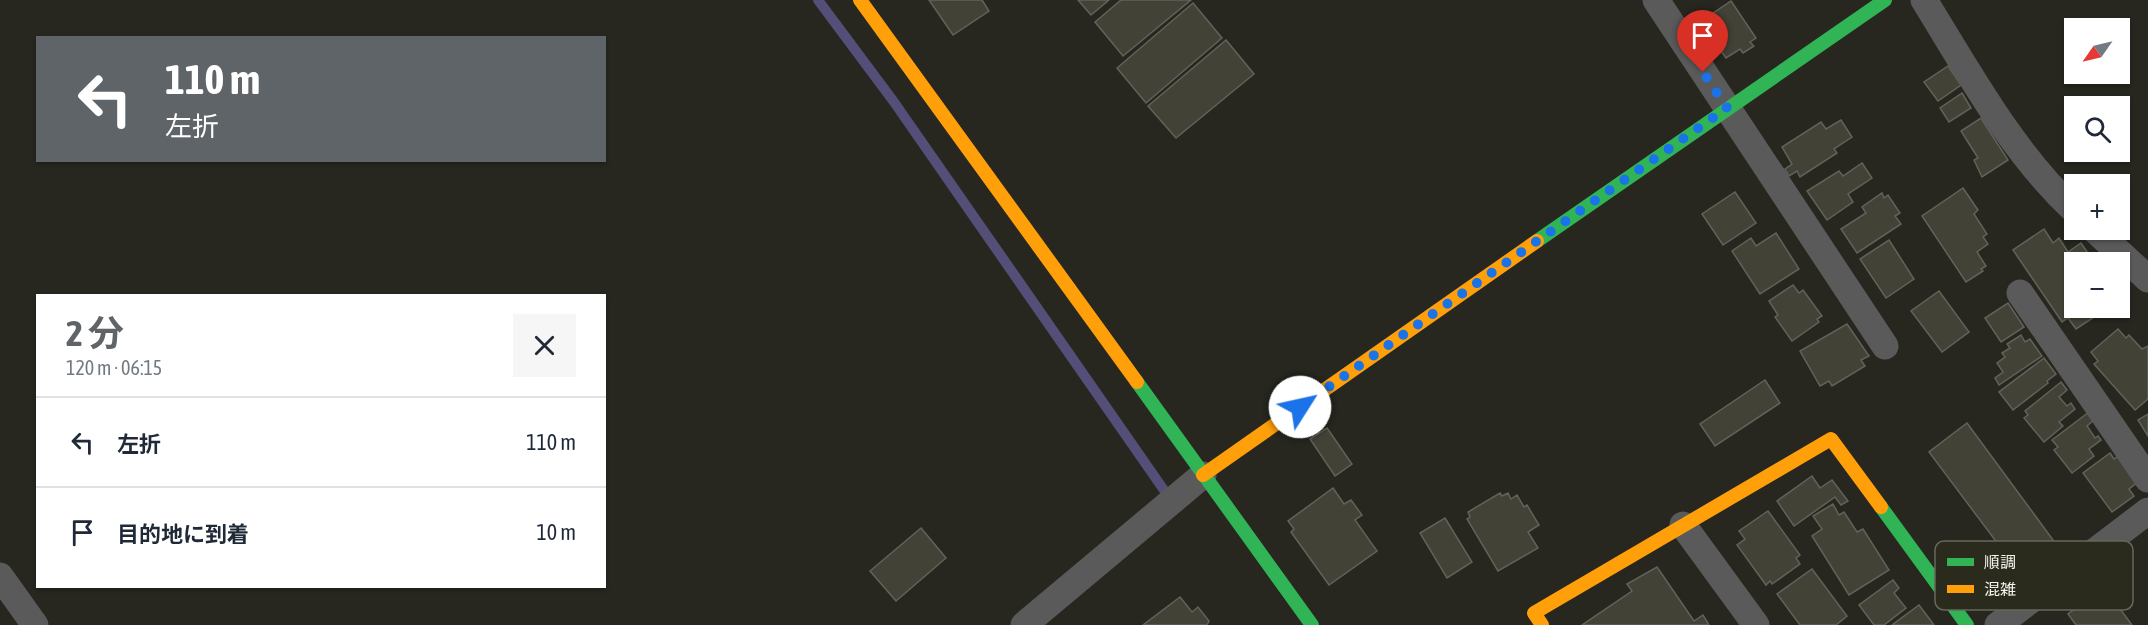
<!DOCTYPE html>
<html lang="ja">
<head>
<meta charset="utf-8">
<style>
	:root { --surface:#fff; --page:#f6f6f7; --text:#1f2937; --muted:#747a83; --line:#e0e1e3; --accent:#5f6468 }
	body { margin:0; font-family:"Asap Condensed","Noto Sans JP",sans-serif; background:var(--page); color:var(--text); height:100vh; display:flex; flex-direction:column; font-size:22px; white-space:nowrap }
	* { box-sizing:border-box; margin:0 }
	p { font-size:20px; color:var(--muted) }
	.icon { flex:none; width:33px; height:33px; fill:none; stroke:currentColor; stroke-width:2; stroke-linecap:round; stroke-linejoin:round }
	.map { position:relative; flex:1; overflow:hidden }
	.panel { position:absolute; left:36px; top:294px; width:570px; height:294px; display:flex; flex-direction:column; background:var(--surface); border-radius:0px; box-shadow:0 2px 4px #0004 }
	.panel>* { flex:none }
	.banner { position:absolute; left:36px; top:36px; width:570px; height:126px; border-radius:0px; box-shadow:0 2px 4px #0004; background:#5f6468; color:#fff; overflow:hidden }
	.needle { width:39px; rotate:236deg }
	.fabs { position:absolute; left:2064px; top:18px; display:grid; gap:12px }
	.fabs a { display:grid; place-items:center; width:66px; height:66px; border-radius:0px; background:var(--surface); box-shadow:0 2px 4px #0004; font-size:30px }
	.pin { position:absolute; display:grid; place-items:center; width:51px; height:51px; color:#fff; margin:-62px -26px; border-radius:50% 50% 50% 0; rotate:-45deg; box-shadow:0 0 6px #0007 }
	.pin .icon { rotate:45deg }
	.me { position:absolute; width:66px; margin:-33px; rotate:55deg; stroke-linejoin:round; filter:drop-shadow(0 0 4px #0008) }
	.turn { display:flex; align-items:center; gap:21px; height:126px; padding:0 30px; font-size:27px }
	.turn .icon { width:78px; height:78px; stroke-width:2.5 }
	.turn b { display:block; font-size:42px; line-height:51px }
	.round { display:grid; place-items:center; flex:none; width:63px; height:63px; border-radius:0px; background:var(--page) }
	.summary { display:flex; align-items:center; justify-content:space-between; height:102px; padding:0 30px }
	h1 { font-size:36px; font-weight:700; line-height:45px; color:var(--accent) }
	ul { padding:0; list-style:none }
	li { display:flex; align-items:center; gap:18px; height:90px; padding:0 30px; border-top:2px solid var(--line) }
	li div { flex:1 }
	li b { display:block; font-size:22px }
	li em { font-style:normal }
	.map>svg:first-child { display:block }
</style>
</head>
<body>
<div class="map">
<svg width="2148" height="625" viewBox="0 0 2148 625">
	<rect width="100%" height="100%" fill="#272720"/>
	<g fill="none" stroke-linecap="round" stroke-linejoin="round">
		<polyline stroke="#544f78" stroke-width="10" points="818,0 894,102 1166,493"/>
	</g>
	<g fill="#424236" stroke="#62625c" stroke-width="1.5">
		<polygon points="929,0 982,0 989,11 953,35"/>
		<polygon points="1078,0 1109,0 1091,15"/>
		<polygon points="1121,0 1191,0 1123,56 1095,22"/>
		<polygon points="1731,1 1756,38 1750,42 1754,46 1743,53 1740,49 1726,58 1700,22"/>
		<polygon points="1193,3 1222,38 1146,103 1117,68"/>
		<polygon points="1226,40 1254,74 1176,138 1148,106"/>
		<polygon points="1948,66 1961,85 1938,101 1924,82"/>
		<polygon points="1962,93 1971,108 1949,122 1940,108"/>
		<polygon points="1981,118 2008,160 1982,177 1974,160 1978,158 1961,131"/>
		<polygon points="1841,120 1852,137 1834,149 1837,153 1800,177 1797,171 1789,176 1785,169 1792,164 1782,147 1821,122 1826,129"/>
		<polygon points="1862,163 1872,178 1848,194 1853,202 1827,220 1807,191 1839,171 1843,176"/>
		<polygon points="1963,188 1978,210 1974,214 1987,234 1983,237 1988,244 1977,252 1986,266 1981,269 1983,271 1966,282 1922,216"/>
		<polygon points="1735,192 1756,223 1723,245 1702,214"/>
		<polygon points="1882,193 1884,198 1888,195 1900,213 1895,216 1901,224 1857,253 1841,229 1866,213 1862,207"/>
		<polygon points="2044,229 2053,243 2059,238 2068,252 2081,243 2094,262 2074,262 2074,308 2108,308 2076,329 2068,318 2062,322 2013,250"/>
		<polygon points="1776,233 1799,269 1760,294 1732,251 1751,238 1756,246"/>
		<polygon points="1889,240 1914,279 1886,298 1860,259"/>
		<polygon points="1793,285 1799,293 1803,290 1822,316 1817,319 1819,322 1792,341 1775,317 1778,315 1769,301"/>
		<polygon points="1939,291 1969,332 1942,352 1911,311"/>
		<polygon points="2008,303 2024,327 2001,342 1985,318"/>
		<polygon points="1847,324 1869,356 1861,360 1865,366 1832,386 1829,381 1820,386 1800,351"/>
		<polygon points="2118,329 2126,338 2129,335 2142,349 2148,346 2148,399 2135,410 2094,364 2098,361 2091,352"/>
		<polygon points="2021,335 2025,342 2030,339 2042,356 1999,385 1995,378 2003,372 1997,363 2005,357 2002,353 2010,348 2007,344"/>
		<polygon points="2044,358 2056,374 2047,381 2048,383 2013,410 1999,392"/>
		<polygon points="1765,380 1780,403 1715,446 1700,424"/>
		<polygon points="2061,382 2067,390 2059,397 2067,406 2071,403 2075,409 2059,422 2063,426 2044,442 2024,418 2028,415 2025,411"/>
		<polygon points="2089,412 2095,419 2087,426 2095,438 2098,436 2101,440 2089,449 2094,456 2072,473 2054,450 2058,447 2052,440"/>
		<polygon points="2148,414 2148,436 2138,420"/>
		<polygon points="1967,423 2056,544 2019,572 1929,452"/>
		<polygon points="1327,428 1352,464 1335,476 1310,439"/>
		<polygon points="2110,453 2114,459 2118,456 2138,482 2129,489 2134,496 2112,512 2083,473"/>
		<polygon points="1812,476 1820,488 1832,480 1848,501 1841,505 1835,497 1794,526 1777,501"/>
		<polygon points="1333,488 1344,504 1351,500 1362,515 1355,520 1377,551 1329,585 1291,532 1294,529 1288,521"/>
		<polygon points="1500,493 1502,496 1508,493 1511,499 1517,495 1524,507 1527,505 1539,525 1528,532 1538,548 1498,571 1467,519 1470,517 1468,512"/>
		<polygon points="1833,504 1839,515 1844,512 1857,532 1863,529 1889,570 1849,595 1812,536 1822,529 1813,516"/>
		<polygon points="1768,511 1800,555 1796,558 1800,564 1772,584 1770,581 1766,585 1737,545 1745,539 1739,531"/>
		<polygon points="1445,518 1472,562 1447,578 1420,533"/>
		<polygon points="921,528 946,558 896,601 870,571"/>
		<polygon points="1657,567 1694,621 1703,615 1709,625 1582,625 1632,591 1627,584"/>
		<polygon points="1812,569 1847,616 1836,625 1800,625 1777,594"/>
		<polygon points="1893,580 1899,588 1894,593 1906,608 1884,625 1874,625 1859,605"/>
		<polygon points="2104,587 2132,625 2076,625 2068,614"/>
		<polygon points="1180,597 1192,612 1198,607 1209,621 1207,625 1143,625"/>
		<polygon points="1919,605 1934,625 1892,625"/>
	</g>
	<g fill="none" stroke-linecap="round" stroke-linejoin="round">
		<g stroke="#5a5a5a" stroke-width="27">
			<polyline points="1656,0 1885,346"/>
			<path d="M1924,0C1969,73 2012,152 2074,210"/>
			<polyline points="2095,230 2148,279"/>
			<polyline points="2020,293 2148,479"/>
			<polyline points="1683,525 1756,625"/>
			<polyline points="0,576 35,625"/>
			<polyline points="1024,625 1203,475"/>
			<polyline points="1998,625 2148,511"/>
		</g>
		<g stroke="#30b455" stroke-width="14">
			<polyline points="1537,241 1885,0"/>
			<polyline points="1137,382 1312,625"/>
			<polyline points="1881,507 1967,625"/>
		</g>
		<g stroke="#ff9f0a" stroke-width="14">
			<polyline points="860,0 1137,382"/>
			<polyline points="1203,475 1537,241"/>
			<polyline points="1542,625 1534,613 1831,439 1881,507"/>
		</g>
	</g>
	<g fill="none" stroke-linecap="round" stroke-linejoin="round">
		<polyline stroke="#1a73e8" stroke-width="10" stroke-dasharray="0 18" points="1300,407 1727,108 1703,72"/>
	</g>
	<rect x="1935" y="541" width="198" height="69" rx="9" fill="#2a2a1d" stroke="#67675b" stroke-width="1.5"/>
	<rect x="1947" y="558" width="27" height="8" fill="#30b455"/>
	<rect x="1947" y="585" width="27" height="8" fill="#ff9f0a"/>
	<g font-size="16" fill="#f5f5ed">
		<text x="1984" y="568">順調</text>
		<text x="1984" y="595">混雑</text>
	</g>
</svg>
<div class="fabs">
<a><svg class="needle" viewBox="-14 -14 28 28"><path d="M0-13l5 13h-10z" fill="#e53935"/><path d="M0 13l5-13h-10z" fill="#747a83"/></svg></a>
<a><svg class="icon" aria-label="search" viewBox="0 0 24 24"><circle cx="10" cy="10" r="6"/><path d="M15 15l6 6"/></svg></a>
<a>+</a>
<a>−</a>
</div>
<div class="pin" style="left:1703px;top:72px;background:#d93025"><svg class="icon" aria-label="arrive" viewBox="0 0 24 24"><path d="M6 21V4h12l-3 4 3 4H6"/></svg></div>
<svg class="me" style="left:1300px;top:407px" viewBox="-20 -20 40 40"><circle r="19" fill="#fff"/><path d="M0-13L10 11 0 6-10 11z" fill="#1a73e8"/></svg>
<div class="banner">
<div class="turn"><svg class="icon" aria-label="left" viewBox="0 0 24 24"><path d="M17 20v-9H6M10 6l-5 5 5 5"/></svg><div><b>110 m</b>左折</div></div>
</div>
<section class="panel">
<div class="summary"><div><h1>2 分</h1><p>120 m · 06:15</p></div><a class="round"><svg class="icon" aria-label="close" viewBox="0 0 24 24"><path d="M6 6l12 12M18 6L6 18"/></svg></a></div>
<ul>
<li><svg class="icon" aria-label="left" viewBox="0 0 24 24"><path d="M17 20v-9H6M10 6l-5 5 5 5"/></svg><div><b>左折</b></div><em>110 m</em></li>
<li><svg class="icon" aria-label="arrive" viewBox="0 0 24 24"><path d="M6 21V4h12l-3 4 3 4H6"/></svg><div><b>目的地に到着</b></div><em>10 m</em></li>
</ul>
</section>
</div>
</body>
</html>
